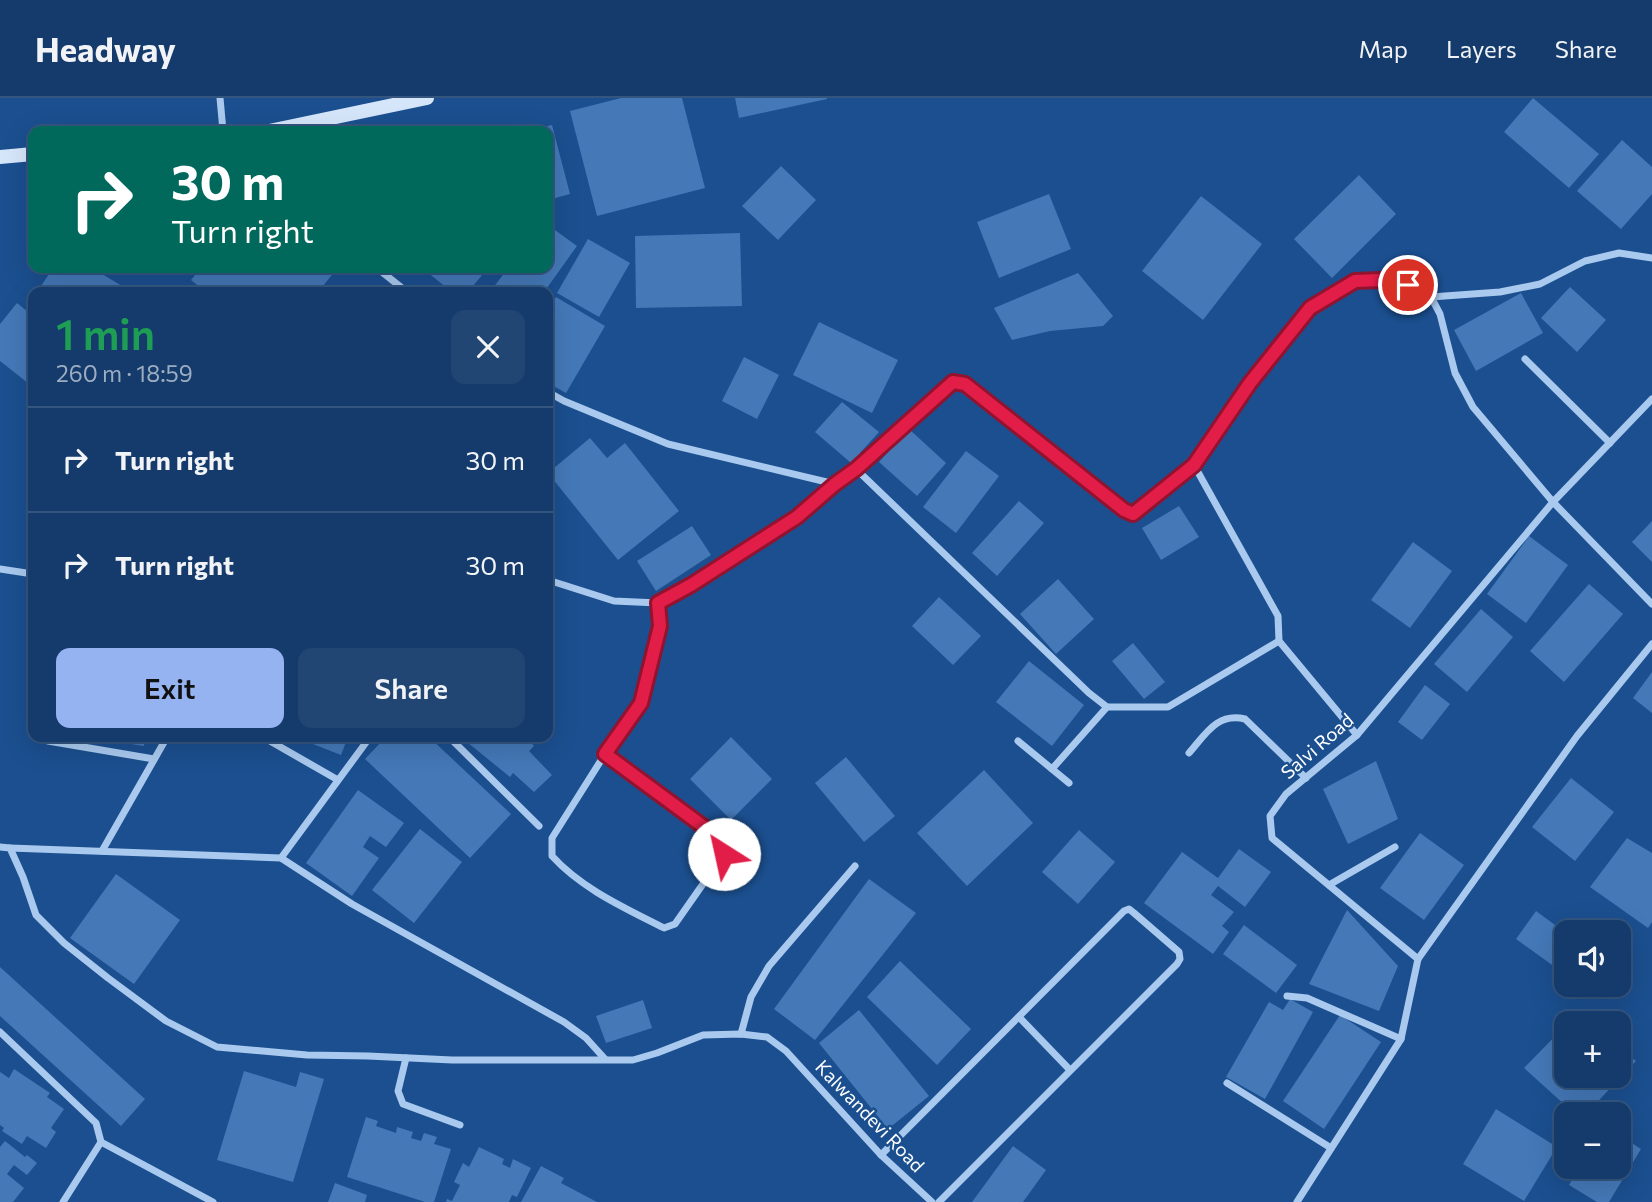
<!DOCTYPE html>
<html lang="en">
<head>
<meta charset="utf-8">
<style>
	:root { --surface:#143b6b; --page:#214673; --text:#f1f3f6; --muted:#9dadc1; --line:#33557e; --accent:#95b2f1 }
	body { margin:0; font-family:Commissioner,sans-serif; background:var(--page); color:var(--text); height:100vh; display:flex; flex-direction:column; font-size:26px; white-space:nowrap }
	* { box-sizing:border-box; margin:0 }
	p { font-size:23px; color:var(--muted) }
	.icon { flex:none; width:38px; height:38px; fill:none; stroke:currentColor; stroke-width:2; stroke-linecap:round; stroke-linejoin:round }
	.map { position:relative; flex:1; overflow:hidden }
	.panel { position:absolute; left:28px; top:189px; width:525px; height:455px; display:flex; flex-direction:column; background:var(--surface); border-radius:14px; box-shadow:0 7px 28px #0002,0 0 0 2px var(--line) }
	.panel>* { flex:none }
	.top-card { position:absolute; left:28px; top:28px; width:525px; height:147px; border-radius:14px; box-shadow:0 7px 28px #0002,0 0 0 2px var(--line); background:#00695c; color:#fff; overflow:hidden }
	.tools { position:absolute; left:1554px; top:822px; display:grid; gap:14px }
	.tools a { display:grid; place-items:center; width:77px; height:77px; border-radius:14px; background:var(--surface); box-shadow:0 7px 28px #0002,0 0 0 2px var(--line); font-size:35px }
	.pin { position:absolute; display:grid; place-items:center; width:60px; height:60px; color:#fff; margin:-30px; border:4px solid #fff; border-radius:50%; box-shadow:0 2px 7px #0007 }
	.me { position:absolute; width:77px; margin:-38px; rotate:325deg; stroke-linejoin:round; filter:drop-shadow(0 0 5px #0008) }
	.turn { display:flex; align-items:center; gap:24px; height:147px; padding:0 28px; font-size:32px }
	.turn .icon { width:91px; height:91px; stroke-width:2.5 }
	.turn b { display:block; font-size:49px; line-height:60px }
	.round { display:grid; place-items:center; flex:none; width:74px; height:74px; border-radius:14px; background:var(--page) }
	.headline { display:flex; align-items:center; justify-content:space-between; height:119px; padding:0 28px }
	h1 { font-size:42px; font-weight:600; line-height:52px; color:#1e9e55 }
	.button { display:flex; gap:14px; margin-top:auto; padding:14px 28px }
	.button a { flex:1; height:80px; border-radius:14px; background:var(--accent); color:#111; font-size:28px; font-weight:600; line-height:80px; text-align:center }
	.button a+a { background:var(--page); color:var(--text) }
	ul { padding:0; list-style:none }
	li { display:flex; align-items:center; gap:21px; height:105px; padding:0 28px; border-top:2px solid var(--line) }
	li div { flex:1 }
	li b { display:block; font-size:26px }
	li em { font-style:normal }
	header { display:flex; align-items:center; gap:42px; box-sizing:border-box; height:98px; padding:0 35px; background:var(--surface); border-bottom:2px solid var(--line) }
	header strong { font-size:33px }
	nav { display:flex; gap:38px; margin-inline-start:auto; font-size:24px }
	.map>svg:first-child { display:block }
</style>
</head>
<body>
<header>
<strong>Headway</strong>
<nav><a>Map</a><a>Layers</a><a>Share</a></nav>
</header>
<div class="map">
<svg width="1652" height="1104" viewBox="0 0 1652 1104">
	<rect width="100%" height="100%" fill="#1b4f8f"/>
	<g fill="#4478b7">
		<polygon points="621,0 682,0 705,90 597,118 570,13"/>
		<polygon points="735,0 827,0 827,1 739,20"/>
		<polygon points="1533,0 1599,56 1569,90 1504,34"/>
		<polygon points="552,27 570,96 548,102 548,33 531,32"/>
		<polygon points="1622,42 1652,69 1652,96 1621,131 1577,93"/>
		<polygon points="781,68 816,102 778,142 742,108"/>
		<polygon points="1359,77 1396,116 1332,180 1294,141"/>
		<polygon points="1049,96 1071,151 999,180 977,124"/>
		<polygon points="1201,98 1262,146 1203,222 1142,173"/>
		<polygon points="548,127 577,148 544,194 490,194 508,170 548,170"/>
		<polygon points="740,135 742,208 636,210 635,138"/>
		<polygon points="588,141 630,165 599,219 557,195"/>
		<polygon points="53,170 92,170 132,194 37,194"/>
		<polygon points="201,170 333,170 336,172 318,194 198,194 201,190 191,182"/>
		<polygon points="422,170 488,170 468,194 452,194"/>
		<polygon points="1078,175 1113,218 1103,228 1050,233 1012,242 994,210"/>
		<polygon points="1570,189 1606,222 1577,254 1541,220"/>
		<polygon points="1521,195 1543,235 1476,273 1454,232"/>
		<polygon points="556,199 605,228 566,295 548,285 548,212"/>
		<polygon points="17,205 33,218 33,289 0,263 0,226"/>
		<polygon points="819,224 898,262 872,315 793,277"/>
		<polygon points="744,259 779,277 757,321 722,303"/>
		<polygon points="842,304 879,334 851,365 815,334"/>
		<polygon points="909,331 946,365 917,398 879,364"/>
		<polygon points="590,340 607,360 625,345 679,413 618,462 548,375"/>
		<polygon points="966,353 999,378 956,435 923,409"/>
		<polygon points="1019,403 1044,425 997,478 972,455"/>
		<polygon points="1179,408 1199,439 1161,462 1142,430"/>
		<polygon points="1652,423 1652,464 1632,444"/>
		<polygon points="692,428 711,457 656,493 637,463"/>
		<polygon points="1529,438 1568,467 1526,525 1487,496"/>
		<polygon points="1413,444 1452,473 1410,530 1371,502"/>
		<polygon points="1058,481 1094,521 1056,556 1020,516"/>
		<polygon points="1589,486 1623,516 1564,584 1530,553"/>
		<polygon points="939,499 981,538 953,567 912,528"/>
		<polygon points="1481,511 1513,539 1467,594 1434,566"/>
		<polygon points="1133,545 1165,584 1144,601 1112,563"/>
		<polygon points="1029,563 1084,607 1052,648 996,604"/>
		<polygon points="1652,574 1652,615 1633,600"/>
		<polygon points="1425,587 1450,606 1422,642 1398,624"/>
		<polygon points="32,590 33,590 33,632 26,631"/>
		<polygon points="91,639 145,639 144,648 91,640"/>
		<polygon points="295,639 348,639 341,657"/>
		<polygon points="397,639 429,639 511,716 470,760 365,661 384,641 390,646"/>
		<polygon points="472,639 526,639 534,648 529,653 552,677 534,694 513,675 510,679 467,644"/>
		<polygon points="731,639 772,681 731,722 690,681"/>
		<polygon points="846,659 895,718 864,744 815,685"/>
		<polygon points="1376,663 1398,721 1348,746 1323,691"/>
		<polygon points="984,672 1033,725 967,788 917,735"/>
		<polygon points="1571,680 1614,714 1575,763 1532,729"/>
		<polygon points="358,692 404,725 386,749 370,738 363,749 379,760 352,798 306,765"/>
		<polygon points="420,731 462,764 414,825 372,792"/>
		<polygon points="1079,732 1115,764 1078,806 1042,774"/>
		<polygon points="1420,735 1464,767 1424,822 1380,790"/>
		<polygon points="1627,740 1652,755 1652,824 1648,830 1590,789"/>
		<polygon points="1239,751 1271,774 1245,809 1218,788 1211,797 1234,814 1222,828 1229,834 1213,856 1144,805 1182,754 1218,780"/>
		<polygon points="116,776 180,822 134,886 70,840"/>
		<polygon points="869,781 916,815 815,942 774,911"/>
		<polygon points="1347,812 1398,868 1379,913 1309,886"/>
		<polygon points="1536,813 1566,835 1566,877 1516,841"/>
		<polygon points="1244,827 1297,867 1276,895 1223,856"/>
		<polygon points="900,863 971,931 937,967 867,899"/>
		<polygon points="0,869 145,1001 121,1028 0,918"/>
		<polygon points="1290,901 1313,914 1265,1001 1226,979 1269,904 1283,912"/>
		<polygon points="643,902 652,930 606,945 596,918"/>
		<polygon points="859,912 929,998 888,1031 819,945"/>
		<polygon points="1340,917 1381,944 1324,1031 1283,1003"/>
		<polygon points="1566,927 1566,978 1619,978 1619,951 1636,963 1585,1017 1576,1017 1524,970"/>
		<polygon points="14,971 50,995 47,999 64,1011 51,1030 56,1034 46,1050 27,1038 22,1046 2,1033 4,1030 0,1027 0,974 9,980"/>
		<polygon points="244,973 296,989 300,974 324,981 293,1084 217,1062"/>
		<polygon points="1496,1011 1557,1049 1524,1103 1463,1066"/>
		<polygon points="366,1019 378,1023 376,1028 396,1035 397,1029 413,1034 411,1040 421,1043 424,1035 437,1039 434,1046 451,1051 434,1104 425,1104 347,1079"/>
		<polygon points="1619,1037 1641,1051 1609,1104 1597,1104 1569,1087 1580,1069 1619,1069"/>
		<polygon points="5,1043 25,1059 27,1057 37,1065 27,1077 14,1067 7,1076 24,1090 13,1104 0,1104 0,1049"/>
		<polygon points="1013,1048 1046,1072 1023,1104 972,1104"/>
		<polygon points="479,1049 504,1061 502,1066 510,1070 513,1061 531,1070 517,1099 512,1097 509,1104 446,1104 447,1101 452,1103 460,1087 454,1084 463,1065 469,1069"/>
		<polygon points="541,1068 564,1080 561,1085 597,1104 521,1104"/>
		<polygon points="335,1085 367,1097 365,1104 328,1104"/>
	</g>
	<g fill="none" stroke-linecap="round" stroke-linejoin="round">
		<g stroke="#a9c9ee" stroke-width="7">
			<polyline points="220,0 223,33"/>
			<polyline points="377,170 407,194"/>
			<polyline points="1431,199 1500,194 1540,186 1585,163 1619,155 1652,160"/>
			<polyline points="1525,261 1610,345"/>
			<polyline points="548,294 564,303 668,346 835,386"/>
			<polyline points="1194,367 1278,518 1279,543 1357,637"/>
			<polyline points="856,371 1089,595 1107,609 1168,609 1279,543"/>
			<polyline points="0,471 33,476"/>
			<polyline points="548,482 614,503 658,505 691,487 797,419 835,386 856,371 953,284 965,286 1124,412 1133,416 1194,367 1249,285 1310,210 1355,183 1381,182 1408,187 1431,199 1440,216 1455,275 1473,309 1553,404 1652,506"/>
			<polyline points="263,639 338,682"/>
			<polyline points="449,639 539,728"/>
			<polyline points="48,643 154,661"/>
			<polyline points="1018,643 1069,685"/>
			<path d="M1189,655C1205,637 1217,614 1245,621L1306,680"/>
			<path d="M605,656L723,743L724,756L675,826L664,830C625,810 582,791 552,758V740L605,656L641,605L660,528L658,505"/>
			<polyline points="1052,671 1107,609"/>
			<polyline points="0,749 10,750 23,779 36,817 64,845 108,880 166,923 217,949 307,957 368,958 452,962 633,962 657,955 703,937 741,936 767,939 786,953 881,1057 932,1104"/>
			<polyline points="10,750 281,760 352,806 564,924 586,940 605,961"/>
			<polyline points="102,753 167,639"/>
			<polyline points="281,760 370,639"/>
			<polyline points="1329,787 1395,749"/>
			<polyline points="1418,861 1577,638 1652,546"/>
			<polyline points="1287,898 1307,900 1401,941"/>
			<polyline points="1019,919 1070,972"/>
			<polyline points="0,934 96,1025 101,1044 213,1104"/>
			<polyline points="741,936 751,899 769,868 855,768"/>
			<polyline points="406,960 398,993 403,1006 460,1027"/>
			<polyline points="1227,985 1331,1050"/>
			<polyline points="881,1057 1124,813 1129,811 1134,815 1179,854 1180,861 1177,866 939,1104"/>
			<polyline points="63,1104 101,1044"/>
			<polyline points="1297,1104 1401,941 1418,861 1272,740 1270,718 1286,696 1357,637 1553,404 1652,301"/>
		</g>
		<g stroke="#d6e6fa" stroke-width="14">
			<polyline points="269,33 427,0"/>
			<polyline points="0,59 33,56"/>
		</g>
	</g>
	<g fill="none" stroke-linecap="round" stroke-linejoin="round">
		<defs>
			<polyline id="route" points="724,756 723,743 605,656 641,605 660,528 658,505 691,487 797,419 835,386 856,371 953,284 965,286 1124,412 1133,416 1194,367 1250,285 1310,210 1355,183 1381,182 1408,187"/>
		</defs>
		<use href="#route" stroke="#92132f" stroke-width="18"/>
		<use href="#route" stroke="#e11d48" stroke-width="12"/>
	</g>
	<g text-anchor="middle" stroke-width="5" stroke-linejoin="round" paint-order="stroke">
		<g font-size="19" fill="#fff" stroke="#1b4f8f">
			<text transform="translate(1317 648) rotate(-41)" y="7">Salvi Road</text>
			<text transform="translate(870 1018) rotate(46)" y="7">Kalwandevi Road</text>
		</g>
	</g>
</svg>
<div class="tools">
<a><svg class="icon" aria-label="sound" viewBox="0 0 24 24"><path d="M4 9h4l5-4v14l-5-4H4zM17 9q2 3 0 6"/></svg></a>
<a>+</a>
<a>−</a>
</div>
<div class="pin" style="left:1408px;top:187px;background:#d93025"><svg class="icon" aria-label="arrive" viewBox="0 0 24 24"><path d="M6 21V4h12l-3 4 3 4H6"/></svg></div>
<svg class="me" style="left:724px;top:756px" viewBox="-20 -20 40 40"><circle r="19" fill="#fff"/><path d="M0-13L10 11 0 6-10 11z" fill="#e11d48"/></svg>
<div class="top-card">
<div class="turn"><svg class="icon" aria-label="right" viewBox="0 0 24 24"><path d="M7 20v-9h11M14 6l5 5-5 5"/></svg><div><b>30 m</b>Turn right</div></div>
</div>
<section class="panel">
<div class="headline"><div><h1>1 min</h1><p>260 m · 18:59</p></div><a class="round"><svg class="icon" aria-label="close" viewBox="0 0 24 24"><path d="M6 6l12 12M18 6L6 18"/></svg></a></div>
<ul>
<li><svg class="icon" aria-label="right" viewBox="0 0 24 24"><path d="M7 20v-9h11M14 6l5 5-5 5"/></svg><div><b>Turn right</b></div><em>30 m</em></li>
<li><svg class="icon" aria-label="right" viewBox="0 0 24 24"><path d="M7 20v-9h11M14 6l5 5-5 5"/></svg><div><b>Turn right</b></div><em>30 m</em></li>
</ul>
<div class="button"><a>Exit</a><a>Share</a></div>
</section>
</div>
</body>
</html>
